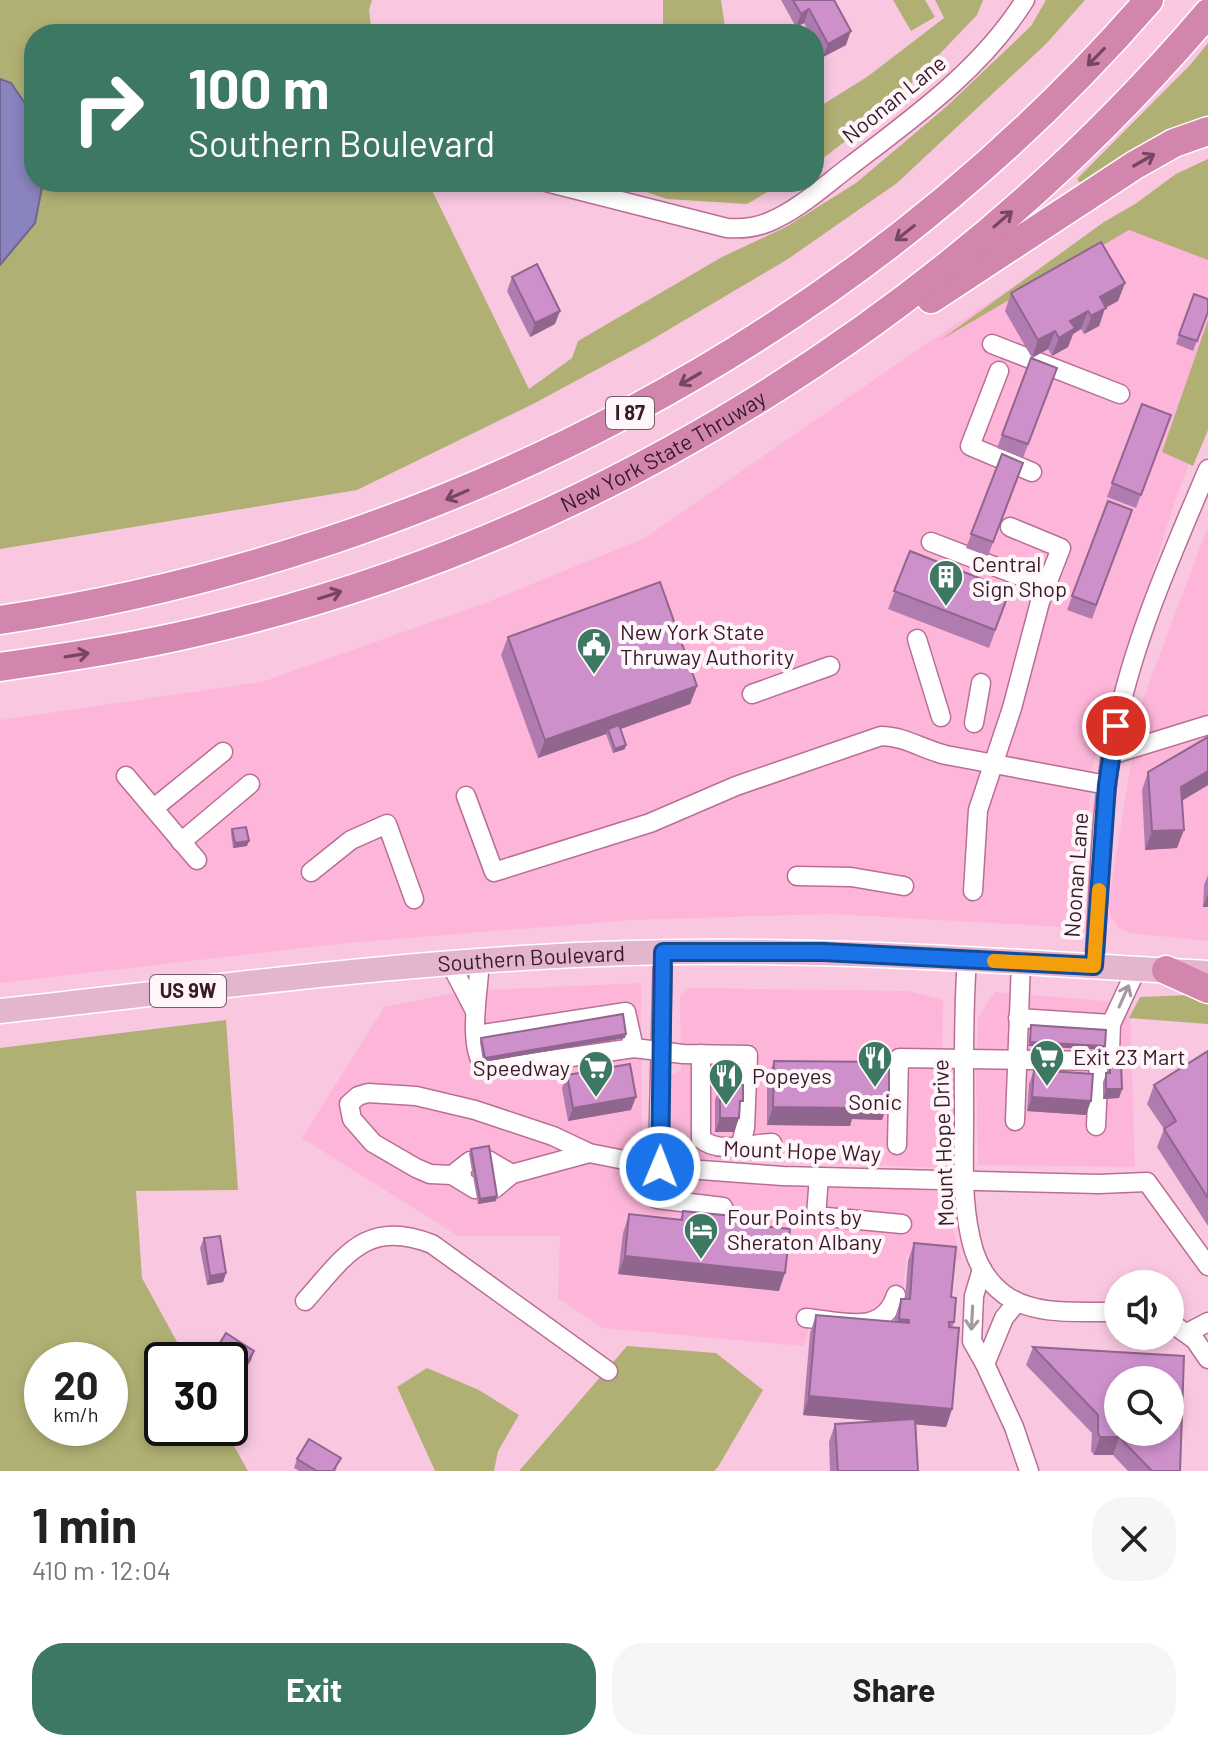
<!DOCTYPE html>
<html lang="en">
<head>
<meta charset="utf-8">
<style>
	:root { --surface:#fff; --page:#f6f6f6; --text:#222; --muted:#767676; --accent:#3d7863 }
	body { margin:0; font-family:Barlow,sans-serif; background:var(--page); color:var(--text); height:100vh; display:flex; flex-direction:column; font-size:30px; white-space:nowrap }
	* { box-sizing:border-box; margin:0 }
	p { font-size:26px; color:var(--muted) }
	.icon { flex:none; width:44px; height:44px; fill:none; stroke:currentColor; stroke-width:2; stroke-linecap:round; stroke-linejoin:round }
	.map { position:relative; height:1471px; overflow:hidden }
	.drawer { display:flex; flex-direction:column; background:var(--surface); flex:1 }
	.drawer>* { flex:none }
	.guide { position:absolute; left:24px; top:24px; width:800px; height:168px; border-radius:32px; box-shadow:0 4px 12px #0003; background:#3d7863; color:#fff; overflow:hidden }
	.buttons { position:absolute; left:1104px; top:1270px; display:grid; gap:16px }
	.buttons a { display:grid; place-items:center; width:80px; height:80px; border-radius:50%; background:var(--surface); box-shadow:0 4px 12px #0003; font-size:40px }
	.speed { position:absolute; left:24px; top:1342px; display:flex; gap:16px; font-size:40px; font-weight:700; text-align:center }
	.speed>* { display:grid; place-content:center; width:104px; height:104px; border-radius:50%; background:var(--surface); box-shadow:0 4px 12px #0003; line-height:1 }
	.speed small { font-size:20px; font-weight:400 }
	.speed .limit { border:4px solid #111; border-radius:12px; background:#fff; color:#111 }
	.pin { position:absolute; display:grid; place-items:center; width:68px; height:68px; color:#fff; margin:-34px; border:4px solid #fff; border-radius:50%; box-shadow:0 2px 8px #0007 }
	.me { position:absolute; width:88px; margin:-44px; rotate:1deg; stroke-linejoin:round; filter:drop-shadow(0 0 6px #0008) }
	.turn { display:flex; align-items:center; gap:28px; height:168px; padding:0 32px; font-size:36px }
	.turn .icon { width:104px; height:104px; stroke-width:2.5 }
	.turn b { display:block; font-size:56px; line-height:68px }
	.round { display:grid; place-items:center; flex:none; width:84px; height:84px; border-radius:32px; background:var(--page) }
	.overview { display:flex; align-items:center; justify-content:space-between; height:136px; padding:0 32px }
	h1 { font-size:48px; font-weight:700; line-height:60px }
	.cta { display:flex; gap:16px; margin-top:auto; padding:16px 32px }
	.cta a { flex:1; height:92px; border-radius:32px; background:var(--accent); color:#fff; font-size:32px; font-weight:700; line-height:92px; text-align:center }
	.cta a+a { background:var(--page); color:var(--text) }
	.map>svg:first-child { display:block }
</style>
</head>
<body>
<div class="map">
<svg width="1208" height="1471" viewBox="0 0 1208 1471">
	<rect width="100%" height="100%" fill="#f9c8e0"/>
	<g fill="#fdb6da">
		<polygon points="1208,210 1208,414 1175,501 1091,771 1085,877 1080,907 1063,927 832,914 632,920 346,943 0,983 0,720 262,682 485,603 643,539 920,348 1087,238"/>
		<polygon points="1208,526 1208,941 1130,933 1118,928 1111,918 1108,905 1140,707"/>
		<polygon points="641,983 642,1135 634,1173 942,1191 962,1260 906,1255 902,1302 891,1318 887,1333 810,1326 804,1346 602,1328 558,1298 560,1236 458,1236 302,1138 384,1007 464,991"/>
		<polygon points="689,988 908,991 943,1000 940,1168 676,1158 668,1153 672,1074 681,1071 680,996"/>
		<polygon points="995,992 1130,1003 1135,1167 978,1165 976,1077 978,1017"/>
	</g>
	<g fill="#b0b074" fill-rule="evenodd">
		<polygon points="0,0 372,0 369,10 372,34 34,34 34,182 428,182 529,389 572,358 578,341 722,257 786,227 856,183 946,107 1031,26 1046,0 1085,0 1046,44 897,183 788,259 646,343 535,403 357,490 0,549"/>
		<polygon points="721,0 726,34 663,34 663,0"/>
		<polygon points="893,0 925,0 935,17 911,31"/>
		<polygon points="935,0 983,0 977,15 885,111 814,165 814,110 867,77 944,18"/>
		<polygon points="1208,43 1208,121 1083,187 1077,179 1191,64"/>
		<polygon points="1208,159 1208,260 1129,230 939,341 1104,222 1135,204 1176,174"/>
		<polygon points="616,182 784,182 747,204 667,199"/>
		<polygon points="1208,320 1208,430 1193,466 1162,452"/>
		<polygon points="1190,995 1208,1003 1208,1024 1129,1018 1140,997"/>
		<path d="M226,1020L238,1190L136,1191L142,1278L187,1360H162V1428H224L248,1471H0V1048ZM42,1360H110V1428H42Z"/>
		<polygon points="627,1346 716,1353 763,1390 718,1467 714,1471 519,1471"/>
		<polygon points="427,1368 479,1390 519,1415 498,1451 494,1471 435,1471 397,1387"/>
	</g>
	<polygon fill="#8984be" stroke="#716492" stroke-width="2" points="0,79 11,83 33,115 34,182 43,182 35,223 0,265"/>
	<g fill="none" stroke-linecap="round" stroke-linejoin="round">
		<defs>
			<g id="minor">
				<path d="M546,182L727,228C741,229 755,228 769,222C798,210 824,186 849,167C913,118 982,69 1025,0"/>
				<polyline points="992,344 1120,394"/>
				<polyline points="999,371 970,446 1032,472"/>
				<polyline points="931,542 1046,586"/>
				<polyline points="917,639 941,717"/>
				<polyline points="752,694 830,666"/>
				<polyline points="974,723 981,683"/>
				<polyline points="1111,755 1208,725"/>
				<polyline points="126,776 197,860"/>
				<path d="M466,796L494,872L650,823L736,786L881,736C904,736 924,750 946,755L1107,785"/>
				<polyline points="154,808 223,752"/>
				<polyline points="181,842 250,784"/>
				<polyline points="311,872 351,840 387,824 414,899"/>
				<polyline points="797,876 851,877 904,886"/>
				<polyline points="973,891 978,810 1012,708 1040,602 1061,548 1010,527"/>
				<polyline points="663,952 657,1199 723,1207"/>
				<path d="M967,959C963,1012 964,1065 964,1118C964,1162 961,1208 974,1251C980,1269 990,1284 1005,1295C1036,1317 1082,1311 1118,1312"/>
				<path d="M480,960C479,989 467,1043 484,1067L495,1068L634,1048L683,1054L748,1055L745,1128L741,1144"/>
				<polyline points="450,963 475,1011"/>
				<path d="M1094,966C1100,885 1100,802 1117,722C1136,634 1173,552 1208,469"/>
				<polyline points="1018,1018 1111,1024"/>
				<polyline points="476,1035 626,1012 634,1048"/>
				<path d="M701,1054V1139C719,1154 749,1144 772,1143"/>
				<polyline points="1015,1121 1021,962"/>
				<polyline points="1096,1126 1099,1061"/>
				<polyline points="897,1145 899,1058 1099,1061 1110,1053 1111,1024 1137,968"/>
				<polyline points="488,1160 512,1174 502,1174"/>
				<polyline points="462,1175 452,1175 470,1161"/>
				<polyline points="819,1177 816,1216 902,1224"/>
				<polyline points="475,1189 452,1175 430,1174 416,1168 373,1143 352,1119 349,1104 358,1096 368,1093 416,1096 475,1110 553,1136 589,1153 660,1167 783,1176 1099,1184 1147,1182 1208,1266"/>
				<polyline points="494,1189 512,1174 589,1153"/>
				<polyline points="982,1269 974,1296 972,1341 985,1364 1014,1427 1029,1471"/>
				<path d="M305,1301C345,1256 366,1218 432,1244L608,1371"/>
				<path d="M806,1318C841,1321 883,1337 896,1295"/>
				<polyline points="1170,1322 1195,1340 1208,1359"/>
				<polyline points="1187,1333 1208,1322"/>
				<polyline points="985,1364 1004,1318 1017,1302"/>
			</g>
			<g id="major">
				<path id="s1" d="M0,1011C210,988 419,959 630,953C823,947 1015,962 1208,973"/>
			</g>
			<g id="highway">
				<polyline points="931,299 1135,165 1174,143 1208,131"/>
				<path d="M0,620C441,553 855,338 1149,0"/>
				<path id="s2" d="M0,667C68,657 135,647 202,631C590,541 950,316 1208,13"/>
				<polyline points="1166,970 1208,989"/>
			</g>
		</defs>
		<use href="#minor" stroke="#b96e96" stroke-width="21"/>
		<use href="#major" stroke="#fff" stroke-width="27"/>
		<use href="#highway" stroke="#fff" stroke-width="31"/>
		<use href="#minor" stroke="#fff" stroke-width="18"/>
		<use href="#major" stroke="#e4b6ce" stroke-width="24"/>
		<use href="#highway" stroke="#d286ad" stroke-width="28"/>
	</g>
	<g fill="#b07caf">
		<polygon points="781,0 834,0 846,45 823,57 814,41 814,34 810,34 804,23 796,27"/>
		<polygon points="512,277 555,324 530,337 507,291"/>
		<polygon points="1125,283 1118,301 1105,308 1099,326 1084,334 1081,329 1073,334 1068,347 1052,356 1048,349 1032,358 1005,311 1011,293"/>
		<polygon points="1194,294 1208,313 1193,351 1176,344"/>
		<polygon points="1031,358 1057,368 1023,458 997,448"/>
		<polygon points="1142,404 1171,415 1136,508 1107,497"/>
		<polygon points="1002,454 1023,463 988,556 966,548"/>
		<polygon points="1108,501 1132,510 1092,619 1067,610"/>
		<polygon points="910,551 1010,590 989,648 888,609"/>
		<polygon points="508,637 697,686 690,704 621,729 625,749 613,753 606,734 538,758 501,655"/>
		<polygon points="1208,737 1208,785 1182,800 1177,848 1145,850 1142,790 1148,772"/>
		<polygon points="232,829 247,846 233,848 231,834"/>
		<polygon points="1208,875 1208,907 1203,907 1204,885"/>
		<polygon points="481,1038 625,1038 483,1062 480,1042"/>
		<polygon points="1208,1051 1208,1226 1157,1147 1164,1129 1147,1104 1154,1085"/>
		<polygon points="774,1061 882,1120 852,1119 850,1126 767,1125 767,1079"/>
		<polygon points="1110,1063 1122,1089 1119,1098 1103,1099 1103,1082"/>
		<polygon points="724,1069 740,1111 739,1118 734,1132 715,1132 715,1100 719,1089 719,1082"/>
		<polygon points="1034,1070 1086,1115 1027,1111 1029,1084"/>
		<polygon points="567,1075 631,1110 568,1121 562,1088"/>
		<polygon points="471,1149 496,1201 478,1204 469,1154"/>
		<polygon points="683,1211 742,1224 779,1291 618,1274 623,1233 629,1214 680,1220"/>
		<polygon points="204,1238 226,1273 223,1282 207,1285 200,1248"/>
		<polygon points="914,1243 951,1297 954,1322 952,1328 952,1409 946,1427 916,1424 918,1471 830,1471 829,1442 835,1424 879,1421 803,1415 810,1333 816,1315 894,1322 895,1317 901,1299 905,1299 908,1261"/>
		<polygon points="1033,1347 1180,1471 1128,1471 1113,1455 1094,1455 1091,1451 1092,1433 1026,1365"/>
		<polygon points="215,1351 254,1351 251,1360 240,1378 230,1372 230,1360 212,1360"/>
		<polygon points="297,1459 337,1468 335,1471 299,1471 294,1468"/>
	</g>
	<g fill="#90658e">
		<polygon points="809,9 804,23 796,27 801,14"/>
		<polygon points="851,31 846,45 823,57 828,44"/>
		<polygon points="1125,283 1118,301 1105,308 1099,326 1084,334 1100,297"/>
		<polygon points="560,311 555,324 530,337 535,323"/>
		<polygon points="1088,311 1081,329 1073,334 1068,347 1052,356 1059,338 1070,321"/>
		<polygon points="1055,331 1048,349 1032,358 1038,340"/>
		<polygon points="697,686 690,704 609,733 608,729 606,734 538,758 545,740"/>
		<polygon points="626,745 625,749 613,753 615,749"/>
		<polygon points="1208,771 1208,785 1175,805 1181,787"/>
		<polygon points="1184,830 1177,848 1145,850 1152,831"/>
		<polygon points="249,841 247,846 233,848 235,843"/>
		<polygon points="1208,894 1208,907 1203,907"/>
		<polygon points="626,1034 625,1038 483,1062 485,1058"/>
		<polygon points="1030,1042 1105,1046 1104,1050 1028,1046"/>
		<polygon points="1106,1089 1122,1089 1119,1098 1103,1099"/>
		<polygon points="636,1097 631,1110 568,1121 573,1108"/>
		<polygon points="1032,1097 1091,1101 1086,1115 1027,1111"/>
		<polygon points="857,1101 889,1101 882,1120 852,1119 850,1126 767,1125 773,1107"/>
		<polygon points="720,1118 739,1118 734,1132 715,1132"/>
		<polygon points="497,1196 496,1201 478,1204 480,1199"/>
		<polygon points="625,1256 785,1273 779,1291 618,1274"/>
		<polygon points="226,1273 223,1282 207,1285 210,1276"/>
		<polygon points="899,1319 909,1320 902,1338 893,1337"/>
		<polygon points="254,1351 251,1360 240,1378 243,1369"/>
		<polygon points="809,1396 952,1409 946,1427 803,1415"/>
		<polygon points="1100,1437 1119,1437 1113,1455 1094,1455"/>
	</g>
	<g fill="#cd90cb" stroke="#90658e" stroke-width="2" fill-rule="evenodd">
		<polygon points="793,0 834,0 851,31 828,44 809,9 801,14"/>
		<polygon points="1101,242 1125,283 1100,297 1106,308 1091,316 1088,311 1070,321 1075,328 1059,338 1055,331 1038,340 1011,293"/>
		<polygon points="537,264 560,311 535,323 512,277"/>
		<polygon points="1194,294 1208,299 1208,312 1197,341 1179,335"/>
		<polygon points="1031,358 1057,368 1028,444 1002,435"/>
		<polygon points="1142,404 1171,415 1141,495 1112,483"/>
		<polygon points="1002,454 1023,463 993,542 971,534"/>
		<polygon points="1108,501 1132,510 1096,605 1072,596"/>
		<polygon points="910,551 1010,590 995,630 894,591"/>
		<polygon points="660,582 697,686 545,740 508,637"/>
		<polygon points="619,725 626,745 615,749 608,729"/>
		<polygon points="1208,737 1208,771 1181,787 1184,830 1152,831 1148,772"/>
		<polygon points="246,827 249,841 235,843 232,829"/>
		<polygon points="623,1014 626,1034 485,1058 481,1038"/>
		<polygon points="1031,1025 1106,1030 1105,1046 1030,1042"/>
		<polygon points="1208,1051 1208,1198 1164,1129 1176,1121 1154,1085"/>
		<polygon points="774,1061 889,1062 889,1101 857,1101 857,1108 773,1107"/>
		<polygon points="1110,1063 1121,1063 1122,1089 1106,1089 1106,1073 1110,1073"/>
		<polygon points="630,1064 636,1097 573,1108 567,1075"/>
		<polygon points="724,1069 739,1069 739,1085 743,1085 743,1101 740,1101 739,1118 720,1118 720,1086 724,1085"/>
		<polygon points="1034,1070 1093,1074 1091,1101 1032,1097"/>
		<polygon points="489,1146 497,1196 480,1199 471,1149"/>
		<polygon points="683,1211 743,1217 742,1224 790,1229 785,1273 625,1256 629,1214 682,1220"/>
		<polygon points="220,1236 226,1273 210,1276 204,1238"/>
		<polygon points="914,1243 956,1247 951,1297 956,1298 954,1322 949,1322 949,1327 959,1328 952,1409 809,1396 816,1315 909,1323 909,1320 899,1319 901,1299 910,1299"/>
		<polygon points="226,1333 254,1351 243,1369 215,1351"/>
		<path d="M1033,1347L1184,1356L1180,1471H1152L1119,1437H1100L1098,1433V1415ZM1118,1380H1170V1432H1118Z"/>
		<polygon points="915,1419 918,1471 838,1471 835,1424"/>
		<polygon points="309,1439 341,1458 333,1471 317,1471 297,1459"/>
	</g>
	<defs><path id="oneway-shaft" d="M-6 0H5M1.5-3L5.5 0L1.5 3" fill="none" stroke-width="1.6" stroke-linecap="round" stroke-linejoin="round" transform="scale(2)"/></defs>
	<g stroke="#76455f">
		<use href="#oneway-shaft" transform="translate(1096 57) rotate(134)"/>
		<use href="#oneway-shaft" transform="translate(1144 160) rotate(-30)"/>
		<use href="#oneway-shaft" transform="translate(1003 219) rotate(-41)"/>
		<use href="#oneway-shaft" transform="translate(905 233) rotate(142)"/>
		<use href="#oneway-shaft" transform="translate(690 379) rotate(150)"/>
		<use href="#oneway-shaft" transform="translate(457 495) rotate(157)"/>
		<use href="#oneway-shaft" transform="translate(330 595) rotate(-18)"/>
		<use href="#oneway-shaft" transform="translate(77 655) rotate(-9)"/>
	</g>
	<g stroke="#a698a0">
		<use href="#oneway-shaft" transform="translate(1124 996) rotate(-66)"/>
		<use href="#oneway-shaft" transform="translate(972 1318) rotate(93)"/>
	</g>
	<g fill="none" stroke-linecap="round" stroke-linejoin="round">
		<defs>
			<polyline id="route" points="660,1167 663,952 823,952 1094,966 1107,785 1116,726"/>
		</defs>
		<use href="#route" stroke="#114b97" stroke-width="20"/>
		<use href="#route" stroke="#1a73e8" stroke-width="14"/>
		<polyline stroke="#f59e0b" stroke-width="14" points="994,961 1094,966 1099,890"/>
	</g>
	<defs>
		<symbol id="building-pin" viewBox="-11 -11 22 30"><path d="M0 17L-7.5 6A9.5 9.5 0 1 1 7.5 6Z" fill="#3d7863" stroke="#fff6fa"/><path d="M-4-6H4V6H1V3H-1V6H-4ZM-2.5-4.3h1.7v1.8h-1.7ZM.8-4.3h1.7v1.8H.8ZM-2.5-1h1.7V.8h-1.7ZM.8-1h1.7V.8H.8Z" fill="#fff"/></symbol>
		<symbol id="civic-pin" viewBox="-11 -11 22 30"><path d="M0 17L-7.5 6A9.5 9.5 0 1 1 7.5 6Z" fill="#3d7863" stroke="#fff6fa"/><path d="M-.6-6.5H3V-4.5H.6V-3L4-1V1h2V6H-6V1h2V-1L-.6-3ZM-1.2 2.5V6h2.4V2.5Z" fill="#fff"/></symbol>
		<symbol id="supermarket-pin" viewBox="-11 -11 22 30"><path d="M0 17L-7.5 6A9.5 9.5 0 1 1 7.5 6Z" fill="#3d7863" stroke="#fff6fa"/><path d="M-6-5.5h2.5l.6 2H6L4.5 2H-2.5L-4.4-4H-6ZM-1.5 3.2a1.3 1.3 0 1 0 .1 0ZM3 3.2a1.3 1.3 0 1 0 .1 0Z" fill="#fff"/></symbol>
		<symbol id="restaurant-pin" viewBox="-11 -11 22 30"><path d="M0 17L-7.5 6A9.5 9.5 0 1 1 7.5 6Z" fill="#3d7863" stroke="#fff6fa"/><path d="M-5-6h1v4h1v-4h1v4h1v-4h1v5L-1.5 .5V6h-2V.5L-5-1ZM5-6V6H3V1.5H1.5Q1.5-4 5-6Z" fill="#fff"/></symbol>
		<symbol id="hotel-pin" viewBox="-11 -11 22 30"><path d="M0 17L-7.5 6A9.5 9.5 0 1 1 7.5 6Z" fill="#3d7863" stroke="#fff6fa"/><path d="M-6-4.5h1.5V1H6V5H4.5V3h-9V5H-6ZM-4 0a1.8 1.8 0 1 1 3.6 0ZM.5 0V-2.5h3Q6-2.5 6 0Z" fill="#fff"/></symbol>
	</defs>
	<g fill-rule="evenodd">
		<use href="#building-pin" x="926" y="557" width="40" height="54"/>
		<use href="#civic-pin" x="574" y="625" width="40" height="54"/>
		<use href="#supermarket-pin" x="1027" y="1037" width="40" height="54"/>
		<use href="#restaurant-pin" x="855" y="1038" width="40" height="54"/>
		<use href="#supermarket-pin" x="576" y="1048" width="40" height="54"/>
		<use href="#restaurant-pin" x="706" y="1056" width="40" height="54"/>
		<use href="#hotel-pin" x="681" y="1210" width="40" height="54"/>
	</g>
	<g text-anchor="middle" stroke-width="8" stroke-linejoin="round" paint-order="stroke">
		<g fill="#fff6fa" stroke="#745c69" stroke-width="2">
			<rect x="606" y="397" width="48" height="32" rx="6"/>
			<rect x="150" y="975" width="76" height="32" rx="6"/>
		</g>
		<g font-size="20" font-weight="bold" fill="#391a2b">
			<text x="630" y="420">I 87</text>
			<text x="188" y="998">US 9W</text>
		</g>
		<g font-size="22" fill="#391a2b" stroke="#fff6fa">
			<text transform="translate(894 99) rotate(-39)" y="8">Noonan Lane</text>
			<text dy="8" stroke="none"><textPath href="#s2" startOffset="702">New York State Thruway</textPath></text>
			<text transform="translate(1076 875) rotate(-86)" y="8">Noonan Lane</text>
			<text dy="8" stroke="none"><textPath href="#s1" startOffset="534">Southern Boulevard</textPath></text>
			<text transform="translate(943 1143) rotate(-92)" y="8">Mount Hope Drive</text>
			<text transform="translate(802 1151) rotate(2)" y="8">Mount Hope Way</text>
		</g>
		<g font-size="22" fill="#391a2b" stroke="#fff6fa" text-anchor="start">
			<text x="972" y="572">Central<tspan x="972" dy="25">Sign Shop</tspan></text>
			<text x="620" y="640">New York State<tspan x="620" dy="25">Thruway Authority</tspan></text>
			<text x="1073" y="1065">Exit 23 Mart</text>
			<text x="570" y="1076" text-anchor="end">Speedway</text>
			<text x="752" y="1084">Popeyes</text>
			<text x="875" y="1110" text-anchor="middle">Sonic</text>
			<text x="727" y="1225">Four Points by<tspan x="727" dy="25">Sheraton Albany</tspan></text>
		</g>
	</g>
</svg>
<div class="buttons">
<a><svg class="icon" aria-label="sound" viewBox="0 0 24 24"><path d="M4 9h4l5-4v14l-5-4H4zM17 9q2 3 0 6"/></svg></a>
<a><svg class="icon" aria-label="search" viewBox="0 0 24 24"><circle cx="10" cy="10" r="6"/><path d="M15 15l6 6"/></svg></a>
</div>
<div class="speed"><div>20<small>km/h</small></div><div class="limit">30</div></div>
<div class="pin" style="left:1116px;top:726px;background:#d93025"><svg class="icon" aria-label="arrive" viewBox="0 0 24 24"><path d="M6 21V4h12l-3 4 3 4H6"/></svg></div>
<svg class="me" style="left:660px;top:1167px" viewBox="-20 -20 40 40"><circle r="17" fill="#1a73e8" stroke="#fff" stroke-width="3"/><path d="M0-11L8 9 0 5-8 9z" fill="#fff"/></svg>
<div class="guide">
<div class="turn"><svg class="icon" aria-label="right" viewBox="0 0 24 24"><path d="M7 20v-9h11M14 6l5 5-5 5"/></svg><div><b>100 m</b>Southern Boulevard</div></div>
</div>
</div>
<section class="drawer">
<div class="overview"><div><h1>1 min</h1><p>410 m · 12:04</p></div><a class="round"><svg class="icon" aria-label="close" viewBox="0 0 24 24"><path d="M6 6l12 12M18 6L6 18"/></svg></a></div>
<div class="cta"><a>Exit</a><a>Share</a></div>
</section>
</body>
</html>
